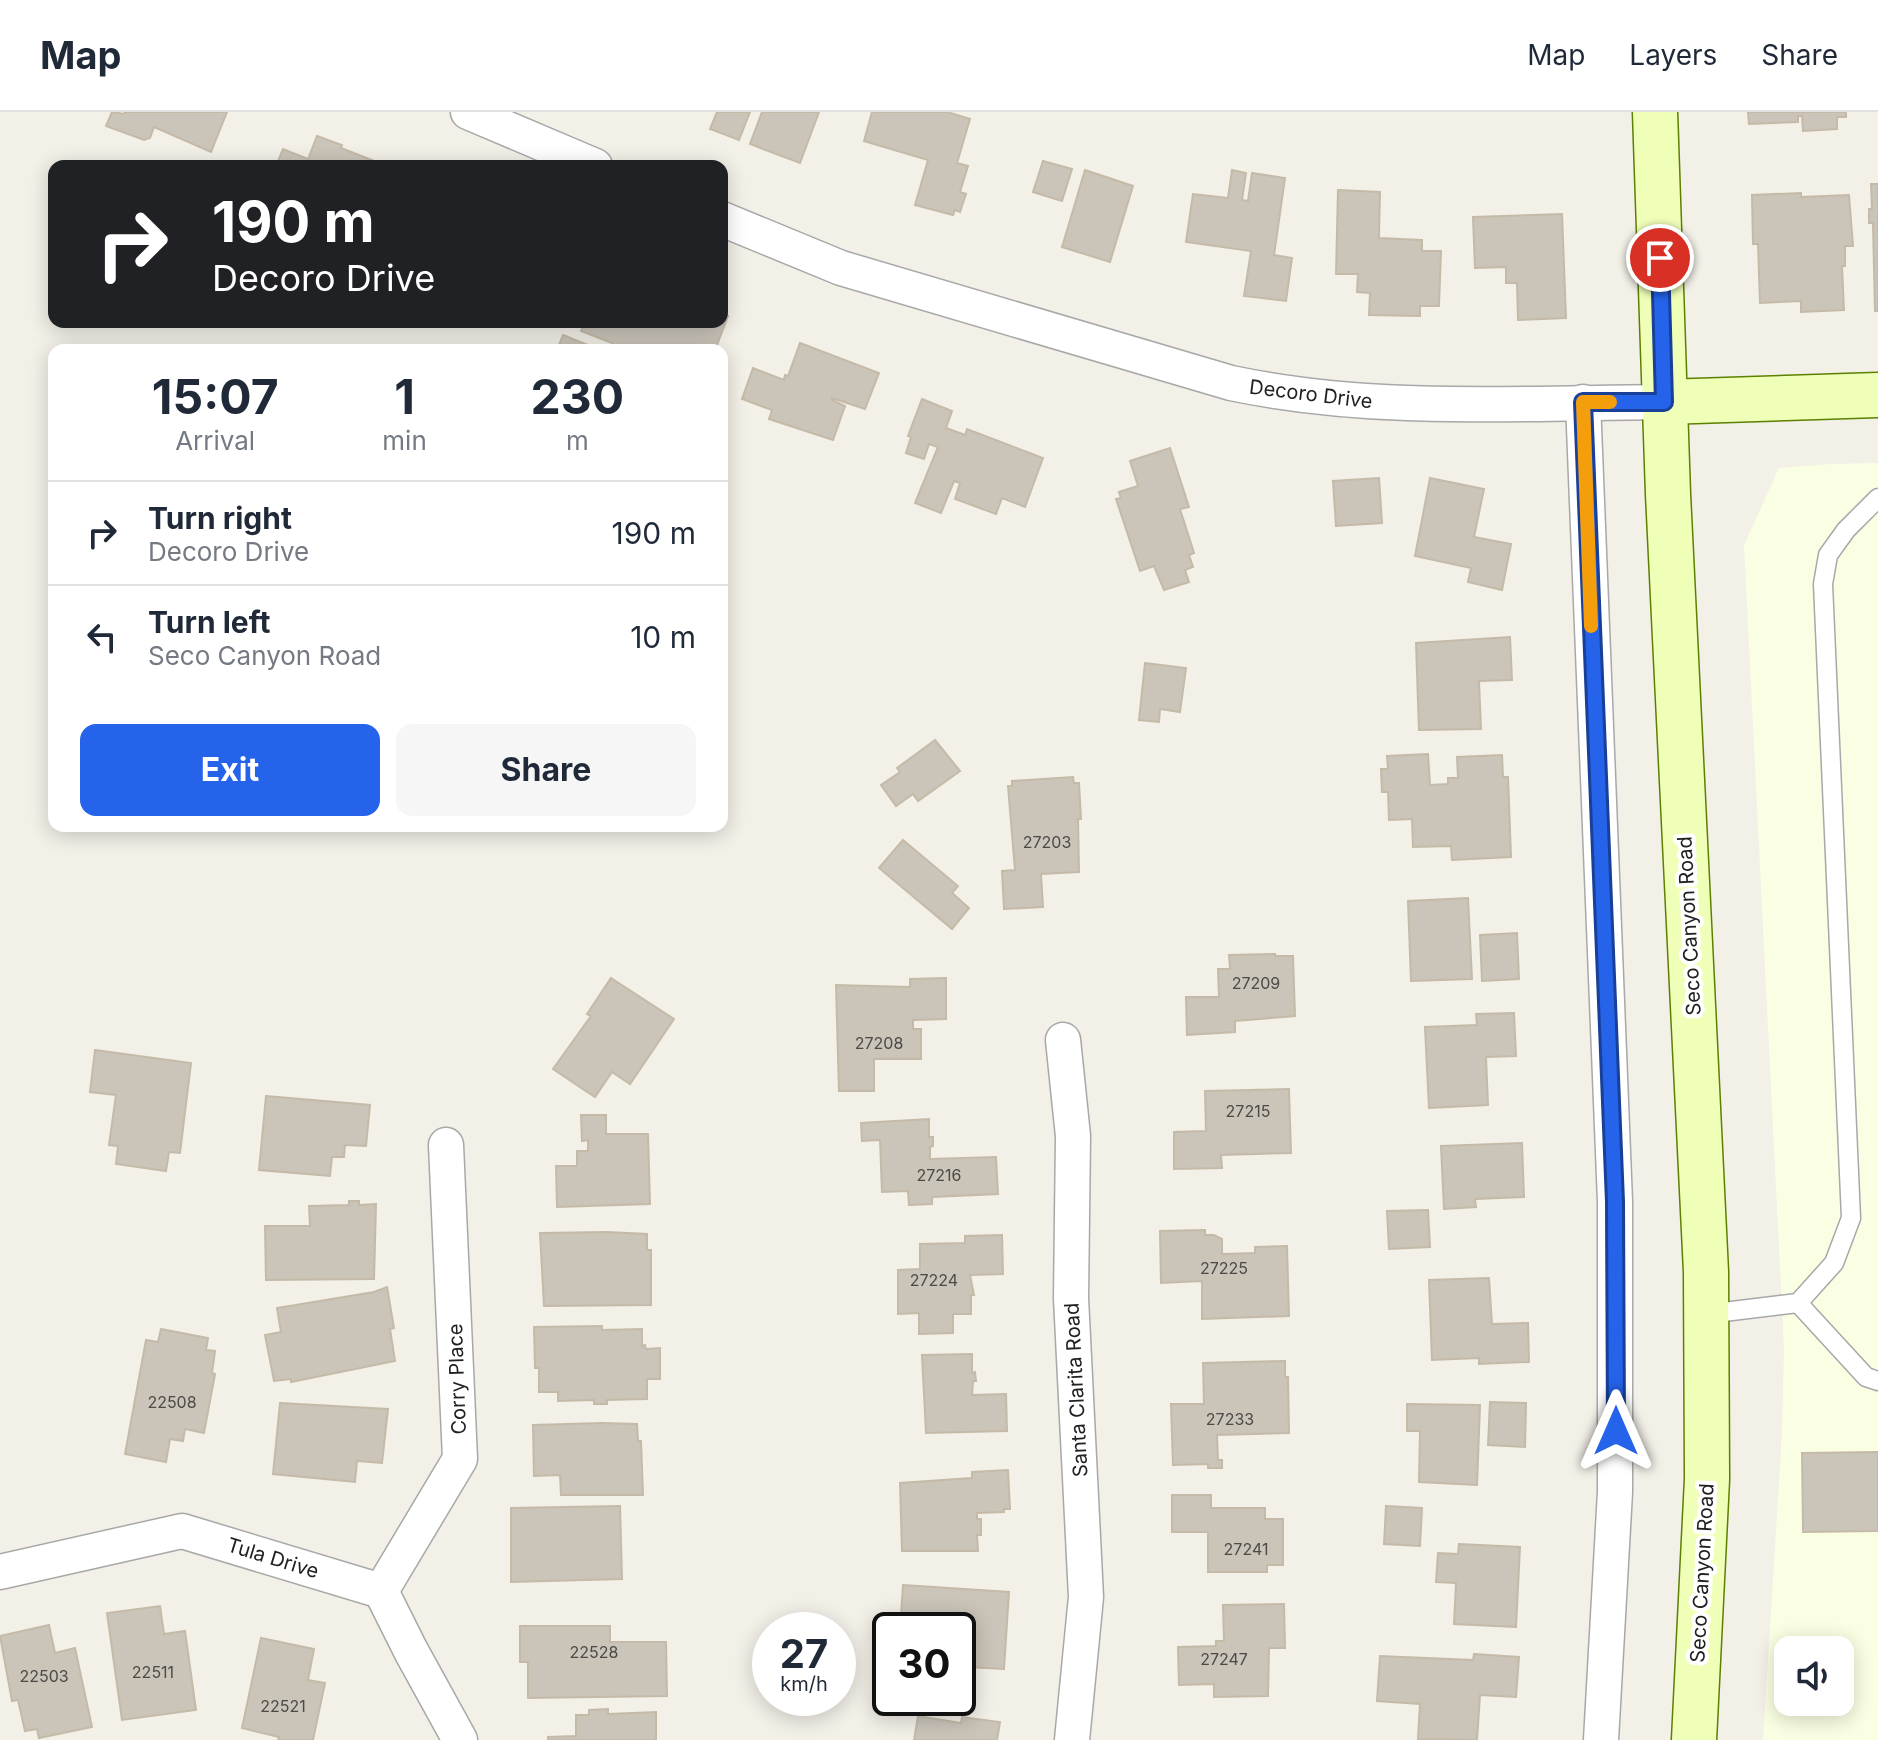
<!DOCTYPE html>
<html lang="en">
<head>
<meta charset="utf-8">
<style>
	:root { --surface:#fff; --page:#f6f6f7; --text:#1f2937; --muted:#747a83; --line:#e0e1e3; --accent:#2563eb }
	body { margin:0; font-family:Inter,sans-serif; background:var(--page); color:var(--text); height:100vh; display:flex; flex-direction:column; font-size:30px; white-space:nowrap }
	* { box-sizing:border-box; margin:0 }
	p { font-size:26px; color:var(--muted) }
	.icon { flex:none; width:44px; height:44px; fill:none; stroke:currentColor; stroke-width:2; stroke-linecap:round; stroke-linejoin:round }
	.map { position:relative; flex:1; overflow:hidden }
	.sheet { position:absolute; left:48px; top:232px; width:680px; height:488px; display:flex; flex-direction:column; background:var(--surface); border-radius:16px; box-shadow:0 4px 20px #0003 }
	.sheet>* { flex:none }
	.hud { position:absolute; left:48px; top:48px; width:680px; height:168px; border-radius:16px; box-shadow:0 4px 20px #0003; background:#202124; color:#fff; overflow:hidden }
	.tools { position:absolute; left:1774px; top:1524px; display:grid; gap:16px }
	.tools a { display:grid; place-items:center; width:80px; height:80px; border-radius:16px; background:var(--surface); box-shadow:0 4px 20px #0003; font-size:40px }
	.speed { position:absolute; left:752px; top:1500px; display:flex; gap:16px; font-size:40px; font-weight:700; text-align:center }
	.speed>* { display:grid; place-content:center; width:104px; height:104px; border-radius:50%; background:var(--surface); box-shadow:0 4px 20px #0003; line-height:1 }
	.speed small { font-size:20px; font-weight:400 }
	.speed .limit { border:4px solid #111; border-radius:12px; background:#fff; color:#111 }
	.pin { position:absolute; display:grid; place-items:center; width:68px; height:68px; color:#fff; margin:-34px; border:4px solid #fff; border-radius:50%; box-shadow:0 2px 8px #0007 }
	.me { position:absolute; width:88px; margin:-44px; rotate:0deg; stroke-linejoin:round; filter:drop-shadow(0 0 6px #0008) }
	.turn { display:flex; align-items:center; gap:28px; height:168px; padding:0 32px; font-size:36px }
	.turn .icon { width:104px; height:104px; stroke-width:2.5 }
	.turn b { display:block; font-size:56px; line-height:68px }
	.eta { display:flex; justify-content:space-evenly; align-items:center; height:136px; text-align:center }
	.eta b { font-size:48px; font-weight:700; line-height:56px }
	.action { display:flex; gap:16px; margin-top:auto; padding:16px 32px }
	.action a { flex:1; height:92px; border-radius:16px; background:var(--accent); color:#fff; font-size:32px; font-weight:700; line-height:92px; text-align:center }
	.action a+a { background:var(--page); color:var(--text) }
	ul { padding:0; list-style:none }
	li { display:flex; align-items:center; gap:24px; height:104px; padding:0 32px; border-top:2px solid var(--line) }
	li div { flex:1 }
	li b { display:block; font-size:30px }
	li em { font-style:normal }
	header { display:flex; align-items:center; gap:48px; box-sizing:border-box; height:112px; padding:0 40px; background:var(--surface); border-bottom:2px solid var(--line) }
	header strong { font-size:38px }
	nav { display:flex; gap:44px; margin-inline-start:auto; font-size:28px }
	.map>svg:first-child { display:block }
</style>
</head>
<body>
<header>
<strong>Map</strong>
<nav><a>Map</a><a>Layers</a><a>Share</a></nav>
</header>
<div class="map">
<svg width="1878" height="1628" viewBox="0 0 1878 1628">
	<rect width="100%" height="100%" fill="#f2f0e7"/>
	<path fill="#faffe3" fill-rule="evenodd" d="M1878,351V1628H1763L1782,1320L1784,1237L1744,433L1779,356L1831,352ZM1788,1538H1840V1590H1788Z"/>
	<g fill="#cac4b9" stroke="#c5baa8" stroke-width="2">
		<polygon points="112,0 124,2 125,0 227,0 211,40 154,15 150,26 144,28 106,14"/>
		<polygon points="717,0 750,0 739,28 710,17"/>
		<polygon points="762,0 819,0 800,51 750,32"/>
		<polygon points="872,0 947,0 970,7 957,51 968,54 960,80 966,82 960,100 955,98 953,103 915,93 928,48 864,29"/>
		<polygon points="1748,0 1846,0 1846,5 1837,5 1837,17 1803,19 1802,4 1798,4 1798,10 1749,12"/>
		<polygon points="317,24 342,33 341,36 387,54 276,54 283,37 308,47"/>
		<polygon points="1043,49 1072,57 1062,89 1033,80"/>
		<polygon points="1085,58 1133,74 1110,150 1062,135"/>
		<polygon points="1232,58 1246,61 1242,88 1248,89 1252,61 1285,66 1274,143 1292,146 1286,189 1244,184 1251,139 1186,130 1193,82 1228,86"/>
		<polygon points="1871,72 1878,72 1878,199 1875,199 1873,111 1869,111 1869,97 1872,97"/>
		<polygon points="1338,78 1380,80 1379,126 1422,128 1422,139 1441,139 1439,194 1420,194 1420,204 1369,203 1370,181 1357,180 1358,162 1336,162"/>
		<polygon points="1801,81 1801,85 1849,83 1853,134 1845,134 1845,154 1842,154 1844,198 1801,200 1801,189 1760,191 1758,132 1753,132 1752,83"/>
		<polygon points="1562,102 1566,206 1518,208 1517,171 1506,171 1506,155 1475,156 1473,105"/>
		<polygon points="722,201 728,204 715,238 614,238 612,231 581,219 585,210 722,210"/>
		<polygon points="563,223 600,238 557,238"/>
		<polygon points="800,231 879,261 865,297 832,286 832,288 845,294 833,328 769,307 772,298 742,287 753,256 784,268 785,263 788,264"/>
		<polygon points="922,287 952,299 946,316 965,323 967,317 1043,346 1025,395 1002,386 996,402 955,387 960,371 954,369 941,401 915,391 938,335 929,332 924,347 906,341 911,325 908,324"/>
		<polygon points="1170,336 1189,395 1180,397 1194,441 1189,443 1193,455 1185,458 1189,470 1164,478 1154,454 1140,459 1116,387 1121,386 1119,380 1138,374 1130,349"/>
		<polygon points="1379,366 1382,411 1336,414 1333,369"/>
		<polygon points="1430,366 1484,377 1474,425 1511,432 1502,478 1468,470 1471,456 1415,444"/>
		<polygon points="1510,525 1512,568 1479,569 1481,617 1419,618 1416,531"/>
		<polygon points="1145,551 1186,556 1180,600 1160,597 1159,610 1139,608"/>
		<polygon points="935,628 960,659 918,689 913,682 896,694 881,673 900,660 897,656"/>
		<polygon points="1428,642 1430,673 1448,672 1448,666 1458,666 1457,645 1502,643 1503,665 1508,665 1511,745 1452,748 1451,734 1413,735 1412,707 1389,708 1388,680 1382,680 1381,657 1388,657 1387,644"/>
		<polygon points="1073,665 1074,671 1079,671 1081,707 1078,707 1079,760 1041,762 1043,795 1004,797 1002,759 1015,758 1008,674 1012,674 1012,669"/>
		<polygon points="903,728 958,774 952,781 969,796 952,817 879,756"/>
		<polygon points="1468,786 1472,867 1411,869 1408,789"/>
		<polygon points="1517,821 1519,867 1482,869 1480,823"/>
		<polygon points="1275,842 1275,844 1293,844 1295,904 1235,909 1235,920 1187,923 1186,885 1219,885 1218,857 1230,857 1229,843"/>
		<polygon points="611,866 674,907 630,972 612,960 595,985 553,957 591,904 587,902"/>
		<polygon points="946,866 946,907 913,908 913,917 921,917 921,947 874,947 874,979 839,979 836,873 910,875 910,867"/>
		<polygon points="1514,901 1516,944 1486,945 1488,993 1429,996 1425,915 1477,913 1476,902"/>
		<polygon points="95,938 191,951 180,1041 169,1040 166,1059 116,1052 118,1034 109,1033 116,983 90,980"/>
		<polygon points="1289,977 1291,1041 1221,1043 1222,1056 1174,1057 1174,1020 1206,1019 1205,979"/>
		<polygon points="266,984 370,993 366,1034 345,1033 344,1045 332,1045 330,1064 259,1058"/>
		<polygon points="581,1003 606,1003 606,1022 648,1022 650,1092 557,1095 556,1054 577,1054 577,1039 588,1039 588,1028 582,1029"/>
		<polygon points="929,1007 929,1025 933,1025 933,1034 930,1035 930,1047 996,1045 998,1082 932,1085 932,1092 909,1093 908,1079 882,1080 880,1028 862,1029 861,1011"/>
		<polygon points="1522,1031 1524,1085 1475,1087 1476,1095 1444,1097 1441,1034"/>
		<polygon points="349,1089 359,1089 359,1093 376,1092 374,1167 266,1168 265,1114 310,1114 309,1094 349,1093"/>
		<polygon points="1428,1098 1430,1135 1389,1137 1387,1099"/>
		<polygon points="1205,1118 1205,1123 1214,1123 1222,1127 1222,1142 1255,1141 1255,1135 1287,1134 1289,1204 1202,1207 1202,1169 1161,1171 1160,1119"/>
		<polygon points="607,1120 647,1122 647,1138 651,1138 651,1193 544,1194 540,1121"/>
		<polygon points="1002,1123 1003,1162 970,1163 974,1183 971,1183 971,1202 953,1202 953,1221 919,1222 919,1201 898,1202 898,1158 920,1157 920,1132 965,1131 965,1124"/>
		<polygon points="1489,1166 1492,1212 1528,1211 1529,1250 1479,1252 1479,1246 1432,1248 1429,1168"/>
		<polygon points="387,1175 394,1216 390,1217 395,1249 291,1270 291,1267 274,1269 265,1223 281,1220 277,1196 374,1180"/>
		<polygon points="602,1214 602,1218 642,1217 642,1234 645,1233 646,1237 660,1236 660,1267 647,1267 647,1287 607,1288 607,1292 594,1292 594,1288 558,1289 558,1280 539,1280 539,1256 535,1256 534,1215"/>
		<polygon points="161,1217 208,1226 206,1238 215,1239 212,1261 215,1262 204,1321 185,1317 183,1329 170,1327 166,1350 125,1342 146,1228 158,1230"/>
		<polygon points="972,1242 972,1261 975,1260 976,1269 973,1269 972,1283 1006,1282 1007,1319 926,1321 922,1243"/>
		<polygon points="1285,1249 1285,1265 1288,1265 1289,1321 1217,1323 1218,1348 1222,1348 1222,1356 1208,1356 1208,1352 1173,1353 1171,1292 1204,1292 1203,1251"/>
		<polygon points="1490,1290 1526,1291 1525,1335 1488,1333"/>
		<polygon points="280,1291 388,1297 382,1351 357,1349 355,1370 273,1362"/>
		<polygon points="1407,1292 1480,1293 1477,1373 1419,1370 1420,1319 1407,1319"/>
		<polygon points="601,1311 637,1312 638,1329 641,1329 643,1383 561,1383 560,1363 534,1364 533,1313"/>
		<polygon points="1878,1340 1878,1419 1803,1420 1802,1341"/>
		<polygon points="1008,1358 1010,1397 1004,1397 1004,1400 977,1401 977,1407 981,1407 981,1423 977,1423 978,1439 902,1439 900,1371 972,1366 972,1360"/>
		<polygon points="1172,1383 1211,1383 1211,1396 1265,1396 1265,1407 1283,1407 1283,1453 1267,1453 1267,1460 1208,1460 1208,1420 1172,1420"/>
		<polygon points="620,1394 622,1467 511,1470 511,1396"/>
		<polygon points="1386,1394 1422,1396 1420,1434 1384,1432"/>
		<polygon points="1459,1432 1520,1435 1516,1515 1454,1512 1456,1471 1436,1470 1438,1441 1458,1442"/>
		<polygon points="903,1473 1009,1480 1004,1557 967,1555 968,1548 958,1548 958,1518 900,1518"/>
		<polygon points="1284,1492 1285,1536 1269,1536 1268,1584 1214,1585 1214,1572 1179,1573 1178,1535 1216,1534 1216,1529 1224,1529 1223,1493"/>
		<polygon points="160,1494 164,1522 185,1519 196,1598 122,1608 107,1501"/>
		<polygon points="49,1513 55,1541 75,1536 92,1615 39,1626 37,1617 25,1619 18,1588 12,1589 0,1524"/>
		<polygon points="520,1514 610,1514 610,1530 666,1530 667,1584 528,1586 528,1550 520,1550"/>
		<polygon points="261,1526 314,1537 308,1568 325,1571 313,1628 278,1628 279,1625 242,1616"/>
		<polygon points="1474,1542 1519,1545 1516,1585 1480,1583 1477,1628 1418,1627 1420,1592 1377,1589 1380,1544 1473,1548"/>
		<polygon points="608,1597 608,1602 656,1600 656,1628 548,1628 548,1625 576,1624 576,1603 589,1603 589,1598"/>
		<polygon points="918,1604 961,1611 962,1605 1000,1610 997,1628 914,1628"/>
	</g>
	<g fill="none" stroke-linecap="round" stroke-linejoin="round">
		<defs>
			<g id="service">
				<polyline points="1798,1191 1866,1265 1878,1269"/>
				<polyline points="1707,1202 1798,1191 1834,1151 1851,1106 1823,472 1828,443 1846,418 1878,386"/>
			</g>
			<g id="minor">
				<polyline points="468,0 595,54"/>
				<path d="M722,107L841,156L1231,271C1374,301 1519,291 1664,290"/>
				<polyline points="1583,290 1615,1090 1615,1380 1601,1628"/>
				<polyline points="1063,928 1073,1024 1071,1186 1086,1485 1072,1628"/>
				<polyline points="0,1460 182,1419 381,1479 411,1539 460,1628"/>
				<polyline points="381,1479 460,1347 446,1033"/>
			</g>
			<g id="secondary">
				<polyline points="1655,0 1668,382 1706,1160 1707,1367 1694,1628"/>
				<polyline points="1664,290 1878,283"/>
			</g>
		</defs>
		<use href="#service" stroke="#a8a8a8" stroke-width="21"/>
		<use href="#minor" stroke="#a8a8a8" stroke-width="37"/>
		<use href="#secondary" stroke="#5c8000" stroke-width="47"/>
		<use href="#service" stroke="#fff" stroke-width="18"/>
		<use href="#minor" stroke="#fff" stroke-width="34"/>
		<use href="#secondary" stroke="#efffb8" stroke-width="44"/>
	</g>
	<g fill="none" stroke-linecap="round" stroke-linejoin="round">
		<defs>
			<polyline id="route" points="1616,1319 1615,1090 1583,290 1664,290 1660,146"/>
		</defs>
		<use href="#route" stroke="#184099" stroke-width="20"/>
		<use href="#route" stroke="#2563eb" stroke-width="14"/>
		<polyline stroke="#f59e0b" stroke-width="14" points="1591,514 1583,290 1610,290"/>
	</g>
	<g text-anchor="middle" stroke-width="8" stroke-linejoin="round" paint-order="stroke">
		<g font-size="16" fill="#4b4a47">
			<text x="1047" y="736">27203</text>
			<text x="1256" y="877">27209</text>
			<text x="879" y="937">27208</text>
			<text x="1248" y="1005">27215</text>
			<text x="939" y="1069">27216</text>
			<text x="1224" y="1162">27225</text>
			<text x="934" y="1174">27224</text>
			<text x="172" y="1296">22508</text>
			<text x="1230" y="1313">27233</text>
			<text x="1246" y="1443">27241</text>
			<text x="594" y="1546">22528</text>
			<text x="1224" y="1553">27247</text>
			<text x="153" y="1566">22511</text>
			<text x="44" y="1570">22503</text>
			<text x="283" y="1600">22521</text>
		</g>
		<g font-size="20" fill="#212121" stroke="#fff">
			<text transform="translate(1311 282) rotate(7)" y="7">Decoro Drive</text>
			<text transform="translate(1689 814) rotate(-93)" y="7">Seco Canyon Road</text>
			<text transform="translate(457 1267) rotate(-92)" y="7">Corry Place</text>
			<text transform="translate(1076 1278) rotate(-93)" y="7">Santa Clarita Road</text>
			<text transform="translate(273 1446) rotate(17)" y="7">Tula Drive</text>
			<text transform="translate(1702 1461) rotate(-87)" y="7">Seco Canyon Road</text>
		</g>
	</g>
</svg>
<div class="tools">
<a><svg class="icon" aria-label="sound" viewBox="0 0 24 24"><path d="M4 9h4l5-4v14l-5-4H4zM17 9q2 3 0 6"/></svg></a>
</div>
<div class="speed"><div>27<small>km/h</small></div><div class="limit">30</div></div>
<div class="pin" style="left:1660px;top:146px;background:#d93025"><svg class="icon" aria-label="arrive" viewBox="0 0 24 24"><path d="M6 21V4h12l-3 4 3 4H6"/></svg></div>
<svg class="me" style="left:1616px;top:1319px" viewBox="-20 -20 40 40"><path d="M0-17L14 15 0 8-14 15z" fill="#2563eb" stroke="#fff" stroke-width="4"/></svg>
<div class="hud">
<div class="turn"><svg class="icon" aria-label="right" viewBox="0 0 24 24"><path d="M7 20v-9h11M14 6l5 5-5 5"/></svg><div><b>190 m</b>Decoro Drive</div></div>
</div>
<section class="sheet">
<div class="eta">
<div><b>15:07</b><p>Arrival</p></div>
<div><b>1</b><p>min</p></div>
<div><b>230</b><p>m</p></div>
</div>
<ul>
<li><svg class="icon" aria-label="right" viewBox="0 0 24 24"><path d="M7 20v-9h11M14 6l5 5-5 5"/></svg><div><b>Turn right</b><p>Decoro Drive</p></div><em>190 m</em></li>
<li><svg class="icon" aria-label="left" viewBox="0 0 24 24"><path d="M17 20v-9H6M10 6l-5 5 5 5"/></svg><div><b>Turn left</b><p>Seco Canyon Road</p></div><em>10 m</em></li>
</ul>
<div class="action"><a>Exit</a><a>Share</a></div>
</section>
</div>
</body>
</html>
